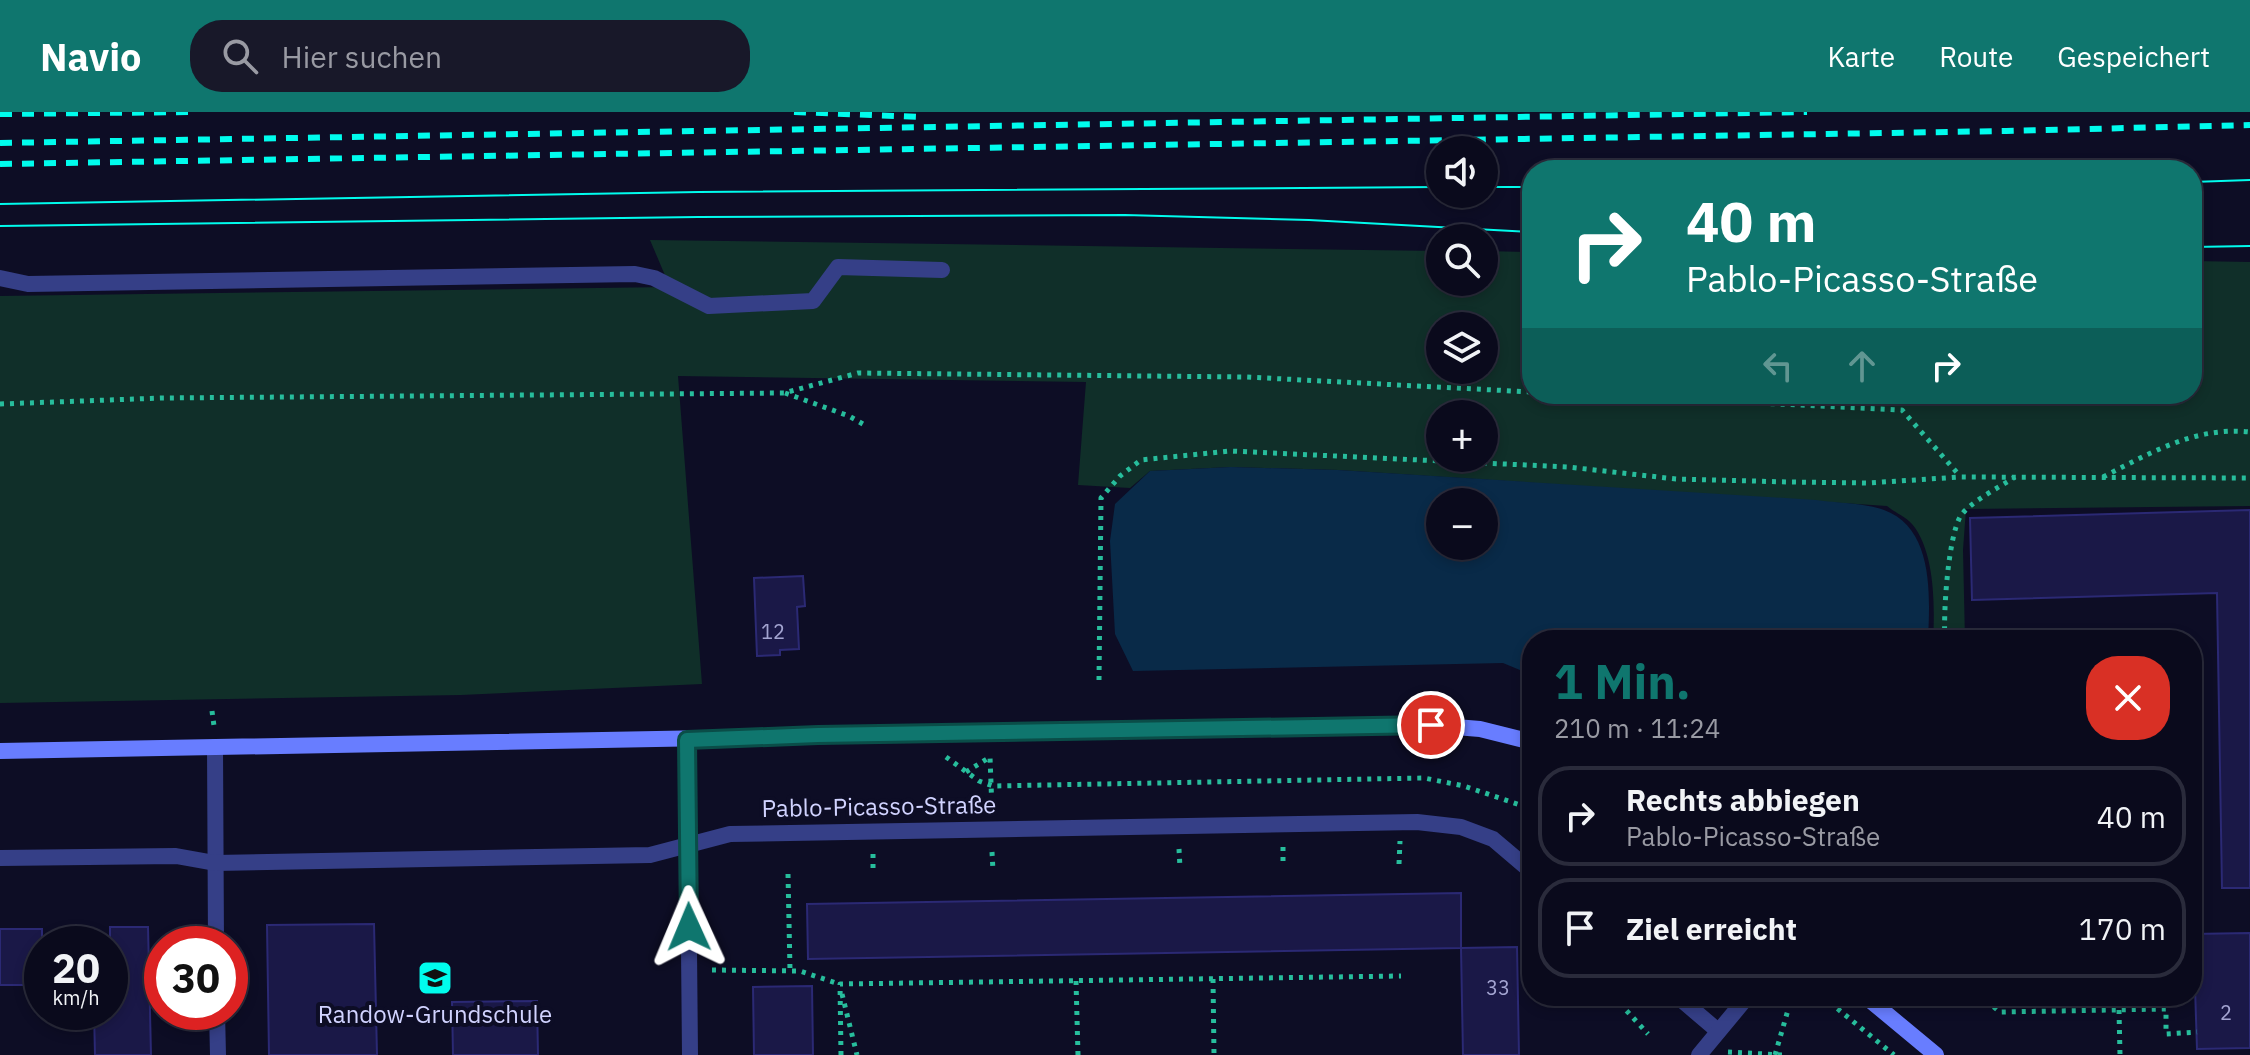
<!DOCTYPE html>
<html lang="de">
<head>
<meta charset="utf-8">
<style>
	:root { --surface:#0a0a1c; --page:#181829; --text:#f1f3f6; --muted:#999aa3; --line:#2a2b3b; --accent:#0f766e }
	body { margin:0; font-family:"IBM Plex Sans",sans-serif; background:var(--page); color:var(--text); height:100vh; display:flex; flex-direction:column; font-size:30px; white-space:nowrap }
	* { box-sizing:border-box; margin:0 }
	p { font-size:26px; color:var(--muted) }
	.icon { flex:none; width:44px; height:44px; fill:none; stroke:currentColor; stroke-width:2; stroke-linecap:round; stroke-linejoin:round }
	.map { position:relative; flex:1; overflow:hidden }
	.side { position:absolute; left:1522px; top:518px; width:680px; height:376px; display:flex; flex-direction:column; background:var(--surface); border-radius:32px; box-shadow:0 4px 12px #0003,0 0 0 2px var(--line) }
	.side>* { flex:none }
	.top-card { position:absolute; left:1522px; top:48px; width:680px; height:244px; border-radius:32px; box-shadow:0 4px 12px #0003,0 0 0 2px var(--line); background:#0f766e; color:#fff; overflow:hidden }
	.tools { position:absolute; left:1426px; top:24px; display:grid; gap:16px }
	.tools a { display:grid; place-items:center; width:72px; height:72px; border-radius:50%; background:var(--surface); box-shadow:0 4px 12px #0003,0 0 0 2px var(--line); font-size:40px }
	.speed { position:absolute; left:24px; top:814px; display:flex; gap:16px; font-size:40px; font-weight:700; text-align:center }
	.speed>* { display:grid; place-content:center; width:104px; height:104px; border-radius:50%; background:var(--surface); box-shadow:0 4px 12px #0003,0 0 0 2px var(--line); line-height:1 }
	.speed small { font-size:20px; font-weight:400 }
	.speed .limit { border:12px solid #d22; background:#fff; color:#111 }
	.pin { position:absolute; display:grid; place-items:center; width:68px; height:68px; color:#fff; margin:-34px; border:4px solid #fff; border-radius:50%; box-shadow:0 2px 8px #0007 }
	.me { position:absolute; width:88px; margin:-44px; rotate:359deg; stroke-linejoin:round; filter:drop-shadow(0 0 6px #0008) }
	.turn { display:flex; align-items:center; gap:28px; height:168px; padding:0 32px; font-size:36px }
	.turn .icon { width:104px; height:104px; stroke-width:2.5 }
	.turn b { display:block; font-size:56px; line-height:68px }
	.lanes { display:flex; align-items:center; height:76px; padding:0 32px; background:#0003; justify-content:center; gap:40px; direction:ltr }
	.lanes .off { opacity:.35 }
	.round { display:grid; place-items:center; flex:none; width:84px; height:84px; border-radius:32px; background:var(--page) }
	.overview { display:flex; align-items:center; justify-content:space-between; height:136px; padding:0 32px }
	h1 { font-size:48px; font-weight:700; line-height:60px; color:var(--accent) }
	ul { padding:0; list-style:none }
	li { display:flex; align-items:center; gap:24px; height:100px; margin:0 16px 12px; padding:0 16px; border:4px solid var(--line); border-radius:32px }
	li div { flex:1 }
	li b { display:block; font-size:30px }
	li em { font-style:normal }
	header { display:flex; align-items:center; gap:48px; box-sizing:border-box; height:112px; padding:0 40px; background:var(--accent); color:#fff }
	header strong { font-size:38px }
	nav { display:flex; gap:44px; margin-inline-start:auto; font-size:28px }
	.search { width:560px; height:72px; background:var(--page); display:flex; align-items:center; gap:20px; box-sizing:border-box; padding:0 28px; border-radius:32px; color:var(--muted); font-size:30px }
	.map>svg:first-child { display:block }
</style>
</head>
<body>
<header>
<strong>Navio</strong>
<div class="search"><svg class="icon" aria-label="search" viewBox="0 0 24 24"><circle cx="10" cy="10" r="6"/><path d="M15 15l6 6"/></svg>Hier suchen</div>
<nav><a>Karte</a><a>Route</a><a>Gespeichert</a></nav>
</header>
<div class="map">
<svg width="2250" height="943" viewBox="0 0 2250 943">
	<rect width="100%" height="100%" fill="#0d0d25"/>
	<path fill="#102f29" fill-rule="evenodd" d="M650,128L1440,139V170H1484V139L1532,140V282H2192V149L2250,150V394L1966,397L1963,438L1965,528H1933C1935,495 1935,439 1912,412C1906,405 1894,400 1887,394L1338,358L1231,355L1150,359L1130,376L1078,373L1086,270L678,264L702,572L461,583L0,591V184L670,175ZM1440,214H1484V258H1440ZM1440,302H1484V346H1440Z"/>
	<path fill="#092a48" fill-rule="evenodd" d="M1231,355L1338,358L1816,388C1836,391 1866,391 1884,398C1934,416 1930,484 1928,528H1532V563L1503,551L1133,559L1115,522L1110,429L1115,392L1150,359ZM1440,390H1484V434H1440Z"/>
	<g fill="#1a1847" stroke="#2b2974" stroke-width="2">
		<polygon points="2250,398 2250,776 2222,776 2217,481 1972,488 1970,406"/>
		<polygon points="803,464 805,494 797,495 799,537 780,538 780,543 757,544 754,466"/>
		<polygon points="1461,781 1461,836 808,847 807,792"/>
		<polygon points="374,812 377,943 269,943 267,813"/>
		<polygon points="110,815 148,815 151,943 95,943 94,900 110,900"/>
		<rect x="0" y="817" width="42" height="56"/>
		<polygon points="2250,821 2250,936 2197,937 2195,875 2192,875 2192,822"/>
		<polygon points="1517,835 1519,943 1463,943 1461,836"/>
		<polygon points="812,874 813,943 754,943 753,875"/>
		<polygon points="537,889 538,943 453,943 452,890"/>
	</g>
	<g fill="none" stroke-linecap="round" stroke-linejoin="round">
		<g stroke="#27bd9c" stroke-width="5" stroke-dasharray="4 6" stroke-linecap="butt">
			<polyline points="785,281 849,304 868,315"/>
			<polyline points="1571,282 1902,298 1960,364"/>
			<polyline points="0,292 162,286 784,281 858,261 1246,265 1532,280"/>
			<path d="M2103,365C2150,341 2196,314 2250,320"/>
			<path d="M1945,528C1943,502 1948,427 1960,405C1968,391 2000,375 2015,365"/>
			<polyline points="1099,568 1101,386 1120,364 1141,348 1230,339 1568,355 1676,367 1789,370 1867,371 1961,365 2250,366"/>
			<polyline points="212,599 214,614"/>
			<polyline points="946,645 979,669 993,674 1424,666 1464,674 1532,697"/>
			<polyline points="966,660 990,645 992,698"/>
			<polyline points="1283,735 1283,754"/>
			<polyline points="1179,737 1180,756"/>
			<polyline points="992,740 993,759"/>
			<polyline points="873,742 873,761"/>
			<polyline points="1399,752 1400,729"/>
			<polyline points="788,762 790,858"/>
			<polyline points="712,858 800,859 839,872"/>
			<polyline points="1213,867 1214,943"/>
			<polyline points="1076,869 1078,943"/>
			<polyline points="842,882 857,943"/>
			<polyline points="1613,884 1648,922"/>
			<polyline points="1822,884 1894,943"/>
			<polyline points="1958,884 1960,887 1984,887 2000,900 2166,897 2166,922 2197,920"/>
			<polyline points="2119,898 2120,943"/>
			<polyline points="1728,940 1783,943"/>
			<polyline points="841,943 840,872 1401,864"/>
			<polyline points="1775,943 1792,884"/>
		</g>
		<polyline stroke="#353f87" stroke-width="16" points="0,166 28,172 635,162 654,166 709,194 813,189 838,155 942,158"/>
		<g stroke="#353f87" stroke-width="16">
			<polyline points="687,628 690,943"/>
			<polyline points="215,635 216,832"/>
			<polyline points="0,746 176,744 215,751 650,743 730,722 1417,710 1461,715 1493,727 1532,760"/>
			<polyline points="1677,884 1718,919"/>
			<polyline points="217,900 218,943"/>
			<polyline points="1699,943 1748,884"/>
		</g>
		<g stroke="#687dff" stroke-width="16">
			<polyline points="0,639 1431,613 1480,617 1532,630"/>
			<polyline points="1865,884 1936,943"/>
		</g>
		<g stroke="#00fced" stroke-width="2">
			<polyline points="2192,70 2250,68"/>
			<polyline points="1484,75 1532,75"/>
			<polyline points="0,92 699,80 1440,75"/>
			<polyline points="0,114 698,105 1125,103 1309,108 1532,120"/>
			<polyline points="2192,135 2250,134"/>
		</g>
		<g stroke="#00fced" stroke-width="6" stroke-dasharray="12 10" stroke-linecap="butt">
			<polyline points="794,0 920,5"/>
			<polyline points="0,2 194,0"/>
			<polyline points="0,31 1807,0"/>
			<polyline points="0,52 2006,19 2250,13"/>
		</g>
	</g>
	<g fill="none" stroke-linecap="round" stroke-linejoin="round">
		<defs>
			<polyline id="route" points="689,815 687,628 818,623 1431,613"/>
		</defs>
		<use href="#route" stroke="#0a4d48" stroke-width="20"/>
		<use href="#route" stroke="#0f766e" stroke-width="14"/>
	</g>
	<defs>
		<symbol id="school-square" viewBox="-11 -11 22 22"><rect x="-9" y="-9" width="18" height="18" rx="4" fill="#00fced" stroke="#0d0d25"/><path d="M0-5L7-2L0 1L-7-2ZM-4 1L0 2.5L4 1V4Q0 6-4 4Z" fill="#111"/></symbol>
	</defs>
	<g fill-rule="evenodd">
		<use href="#school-square" x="415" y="846" width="40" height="40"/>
	</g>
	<g text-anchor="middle" stroke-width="8" stroke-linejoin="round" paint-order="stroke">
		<g font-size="20" fill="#a3a4d1">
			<text x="773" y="527">12</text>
			<text x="1498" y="883">33</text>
			<text x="2226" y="908">2</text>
		</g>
		<g font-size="24" fill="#d1d3ff" stroke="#0d0d25">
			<text transform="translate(879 695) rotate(-1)" y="8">Pablo-Picasso-Straße</text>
		</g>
		<g font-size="24" fill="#d1d3ff" stroke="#0d0d25">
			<text x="435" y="911">Randow-Grundschule</text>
		</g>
	</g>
</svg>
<div class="tools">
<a><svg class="icon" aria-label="sound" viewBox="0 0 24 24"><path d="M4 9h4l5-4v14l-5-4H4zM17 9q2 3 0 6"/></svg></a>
<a><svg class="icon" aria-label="search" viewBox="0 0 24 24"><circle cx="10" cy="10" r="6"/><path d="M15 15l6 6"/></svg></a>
<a><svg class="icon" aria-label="layers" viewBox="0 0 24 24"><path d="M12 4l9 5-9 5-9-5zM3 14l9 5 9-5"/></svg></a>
<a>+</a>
<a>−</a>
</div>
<div class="speed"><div>20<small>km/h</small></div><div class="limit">30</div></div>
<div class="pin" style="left:1431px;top:613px;background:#d93025"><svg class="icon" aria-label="arrive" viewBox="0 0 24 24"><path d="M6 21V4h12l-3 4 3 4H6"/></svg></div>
<svg class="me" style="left:689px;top:815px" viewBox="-20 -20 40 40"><path d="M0-17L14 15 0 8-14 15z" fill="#0f766e" stroke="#fff" stroke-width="4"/></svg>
<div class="top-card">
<div class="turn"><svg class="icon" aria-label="right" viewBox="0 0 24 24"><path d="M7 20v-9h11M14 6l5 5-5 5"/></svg><div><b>40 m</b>Pablo-Picasso-Straße</div></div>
<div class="lanes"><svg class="icon off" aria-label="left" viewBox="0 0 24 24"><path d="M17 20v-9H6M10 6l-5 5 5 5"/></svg><svg class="icon off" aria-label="ahead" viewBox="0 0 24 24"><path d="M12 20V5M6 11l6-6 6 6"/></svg><svg class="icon" aria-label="right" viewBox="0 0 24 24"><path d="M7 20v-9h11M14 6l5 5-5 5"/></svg></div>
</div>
<section class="side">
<div class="overview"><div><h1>1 Min.</h1><p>210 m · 11:24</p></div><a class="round" style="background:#d93025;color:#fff"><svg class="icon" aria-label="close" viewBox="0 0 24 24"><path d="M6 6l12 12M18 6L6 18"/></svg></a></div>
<ul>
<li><svg class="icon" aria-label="right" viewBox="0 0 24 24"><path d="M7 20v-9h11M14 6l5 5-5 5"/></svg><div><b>Rechts abbiegen</b><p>Pablo-Picasso-Straße</p></div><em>40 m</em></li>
<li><svg class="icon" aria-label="arrive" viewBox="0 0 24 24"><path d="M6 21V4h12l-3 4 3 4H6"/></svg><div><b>Ziel erreicht</b></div><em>170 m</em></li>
</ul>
</section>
</div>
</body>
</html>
